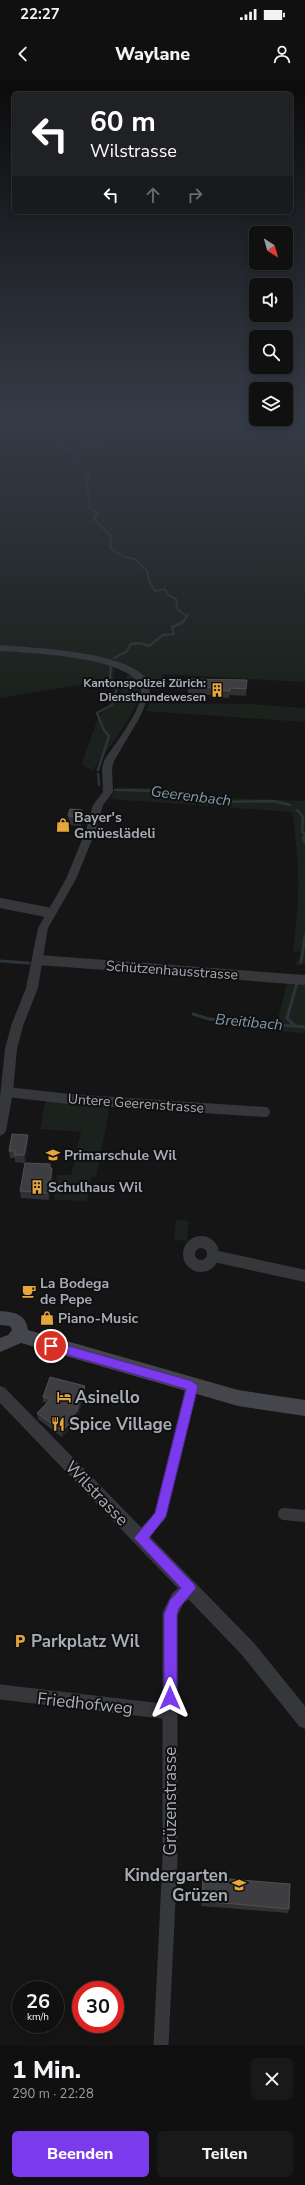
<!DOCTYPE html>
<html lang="de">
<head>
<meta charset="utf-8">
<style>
	:root { --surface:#101010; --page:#191919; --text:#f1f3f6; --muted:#9c9d9f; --line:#303030; --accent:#7c3aed }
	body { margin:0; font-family:"Nunito Sans",sans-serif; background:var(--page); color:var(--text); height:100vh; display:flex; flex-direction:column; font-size:15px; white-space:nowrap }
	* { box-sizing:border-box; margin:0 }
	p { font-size:13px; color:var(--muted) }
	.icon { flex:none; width:22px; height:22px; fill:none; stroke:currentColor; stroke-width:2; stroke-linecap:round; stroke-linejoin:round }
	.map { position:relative; height:1965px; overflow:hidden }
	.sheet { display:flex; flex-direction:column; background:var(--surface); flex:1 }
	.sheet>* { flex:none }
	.top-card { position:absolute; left:12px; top:12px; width:281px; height:122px; border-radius:6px; box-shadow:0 2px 10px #0003,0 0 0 1px var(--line); background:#202124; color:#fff; overflow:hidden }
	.needle { width:26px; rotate:143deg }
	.tools { position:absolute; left:249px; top:146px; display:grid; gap:8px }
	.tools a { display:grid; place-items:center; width:44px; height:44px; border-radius:6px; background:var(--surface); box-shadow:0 2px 10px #0003,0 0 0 1px var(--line); font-size:20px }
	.speed { position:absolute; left:12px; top:1901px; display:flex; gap:8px; font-size:20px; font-weight:700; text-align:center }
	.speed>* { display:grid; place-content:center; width:52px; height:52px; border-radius:50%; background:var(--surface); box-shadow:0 2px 10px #0003,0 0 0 1px var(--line); line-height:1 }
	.speed small { font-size:10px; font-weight:400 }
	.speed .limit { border:6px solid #d22; background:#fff; color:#111 }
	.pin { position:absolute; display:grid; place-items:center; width:34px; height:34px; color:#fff; margin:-17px; border:2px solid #fff; border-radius:50%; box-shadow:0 1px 4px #0007 }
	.me { position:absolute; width:44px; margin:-22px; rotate:0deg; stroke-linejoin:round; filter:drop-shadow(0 0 3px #0008) }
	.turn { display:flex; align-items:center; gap:14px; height:84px; padding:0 12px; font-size:18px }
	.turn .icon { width:52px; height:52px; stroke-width:2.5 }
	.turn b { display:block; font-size:28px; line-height:34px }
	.lanes { display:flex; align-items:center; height:38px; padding:0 12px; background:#0003; justify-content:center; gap:20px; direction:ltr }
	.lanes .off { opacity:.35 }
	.round { display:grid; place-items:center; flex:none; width:42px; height:42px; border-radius:6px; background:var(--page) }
	.head { display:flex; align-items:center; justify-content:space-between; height:68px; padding:0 12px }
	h1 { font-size:24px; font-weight:800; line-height:30px }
	.action { display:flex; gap:8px; margin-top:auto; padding:8px 12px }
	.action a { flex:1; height:46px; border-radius:6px; background:var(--accent); color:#fff; font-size:16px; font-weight:800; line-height:46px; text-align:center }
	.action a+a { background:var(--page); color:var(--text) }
	.status { display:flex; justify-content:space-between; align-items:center; height:28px; padding:0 20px; background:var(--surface); direction:ltr }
	.status svg { height:11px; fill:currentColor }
	header { display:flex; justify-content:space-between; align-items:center; height:52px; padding:0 12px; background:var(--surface); font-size:18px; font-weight:800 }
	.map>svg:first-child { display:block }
</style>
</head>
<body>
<div class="status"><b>22:27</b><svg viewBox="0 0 49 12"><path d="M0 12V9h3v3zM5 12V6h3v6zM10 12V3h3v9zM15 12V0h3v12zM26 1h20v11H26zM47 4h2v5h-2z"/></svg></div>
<header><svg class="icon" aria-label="back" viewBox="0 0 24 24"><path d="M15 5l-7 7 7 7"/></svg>Waylane<svg class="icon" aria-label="person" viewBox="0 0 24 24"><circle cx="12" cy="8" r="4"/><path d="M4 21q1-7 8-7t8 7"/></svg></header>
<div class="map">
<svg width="305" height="1965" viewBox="0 0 305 1965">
	<rect width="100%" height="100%" fill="#151516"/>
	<g fill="#1b211c">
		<path d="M0,338H305V602L163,594L161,601L142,600C142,630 109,667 92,691L82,684L99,635L116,622L127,595L137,597L114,585V599L0,618Z"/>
		<polygon points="150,623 250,624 305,628 305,642 145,631"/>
		<path d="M117,707L172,709L221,718L305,721V884L294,886L303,872L293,871C300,821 300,782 292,732L110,719Z"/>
		<polygon points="288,899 305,900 305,953 275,951"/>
		<polygon points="46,1019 110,1025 96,1097 91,1097 87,1121 54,1120 57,1095 71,1095 81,1052 40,1049"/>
		<polygon points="176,1140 189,1141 187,1161 174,1160"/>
	</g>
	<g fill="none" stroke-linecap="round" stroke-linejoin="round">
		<g stroke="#2c3439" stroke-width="2">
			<polyline points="3,338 14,344 31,345 55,360 72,373 82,388"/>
			<polyline points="72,373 71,370 103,359 103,356 121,338"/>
			<polyline points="84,391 89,396 87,401 90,428 97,433 94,439 111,456 110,468 124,477 135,479 147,491 150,503 155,511 165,509 168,515 176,519 178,530 187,536"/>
		</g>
		<g stroke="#2c3439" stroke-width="2.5">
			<polyline points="114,578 127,571 131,564 140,563 149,566 163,555 174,554 172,547 182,543 188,535"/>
			<polyline points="98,690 109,656 104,650 97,633 112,625 118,605 110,601 111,583"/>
			<polyline points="98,694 99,705"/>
			<polyline points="115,710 168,711 220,722 274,721 290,725"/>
			<polyline points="297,730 303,737 302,751 305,755 303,758 305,763"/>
		</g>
		<g stroke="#2c3439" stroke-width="3">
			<polyline points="0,881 29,883"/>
			<polyline points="301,882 305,856"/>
			<polyline points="193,934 209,939 305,947"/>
			<polyline points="295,946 287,938 297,903"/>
		</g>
		<g stroke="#36373b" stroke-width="10">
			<polyline points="0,823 51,833"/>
			<polyline points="38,880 305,900"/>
			<polyline points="7,1012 69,1019 265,1032"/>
		</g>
		<g stroke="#36373b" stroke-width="12">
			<circle cx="201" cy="1174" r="12"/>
			<polyline points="214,1176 305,1196"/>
			<polyline points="284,1434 305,1436"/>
			<polyline points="140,1458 160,1436 192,1306"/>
		</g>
		<g stroke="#36373b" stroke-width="15">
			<polyline points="0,1612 170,1632"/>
			<polyline points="161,1965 170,1779 170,1534 178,1518 190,1508"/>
		</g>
		<g fill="#36373b" fill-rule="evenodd">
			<path d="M0,565C34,568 124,571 146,598C148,602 149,609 150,613L140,637L114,681L112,688L113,712L103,725L96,750L76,799L48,848L38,908L23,946L17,969L13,1012L6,1051L4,1054L0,1056V1017L5,969L11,946L26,908L38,848L66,799L86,750L93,725L103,712L102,688L104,681C115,663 138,636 141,615C147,576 25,573 0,571Z"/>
			<polygon points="0,1306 5,1308 254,1563 305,1626 305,1649 299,1646 242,1575 0,1323"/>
		</g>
		<path fill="#44464b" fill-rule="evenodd" d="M0,1231C15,1232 26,1234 28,1250L238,1310L305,1320V1336L238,1326L21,1263L0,1272V1258L8,1255L12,1250L10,1246L0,1245Z"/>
	</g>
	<g fill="#313134">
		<polygon points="247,600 246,616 229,615 229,618 212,617 212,615 188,614 188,607"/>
		<polygon points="70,729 82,739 81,746 69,745 68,736"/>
		<polygon points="28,1062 25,1083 15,1082 15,1078 10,1078 9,1071"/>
		<polygon points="51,1088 53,1095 49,1120 21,1118 20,1111"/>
		<polygon points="85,1306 85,1312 78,1337 71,1344 71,1348 62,1357 38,1339 37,1333 47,1323 43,1322 43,1317"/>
		<polygon points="203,1797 289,1829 288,1833 201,1826"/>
	</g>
	<g fill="#202022">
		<polygon points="82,730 82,739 81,746 80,737"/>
		<polygon points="28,1055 28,1062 25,1083 24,1075"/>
		<polygon points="52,1088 53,1095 49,1120 48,1113"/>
		<polygon points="85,1306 85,1312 78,1337 71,1344 71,1348 62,1357 62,1351 68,1340"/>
	</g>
	<g fill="#3e3e42" stroke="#4e5054">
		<polygon points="189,599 247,600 246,609 230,608 230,611 213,610 213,608 188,607"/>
		<polygon points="70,729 82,730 80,737 68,736"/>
		<polygon points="12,1054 28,1055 24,1075 14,1075 15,1071 9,1071"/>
		<polygon points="25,1083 50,1084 50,1088 52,1088 48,1113 20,1111"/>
		<polygon points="50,1297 85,1306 77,1331 68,1340 71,1342 62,1351 37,1333 51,1319 43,1317"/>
		<polygon points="203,1797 290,1804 289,1829 202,1821"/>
	</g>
	<linearGradient id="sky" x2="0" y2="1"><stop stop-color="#0c0c0c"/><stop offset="0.55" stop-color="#353b47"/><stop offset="1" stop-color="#353b47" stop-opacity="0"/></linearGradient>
	<rect width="305" height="613" fill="url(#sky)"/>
	<polygon fill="#7c3aed" stroke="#51269a" points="51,1261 192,1301 198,1306 166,1436 149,1458 194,1504 196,1508 179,1528 177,1534 177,1618 175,1623 170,1625 166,1623 164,1618 164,1534 170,1520 181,1508 134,1458 155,1433 186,1309 47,1269 46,1266"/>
	<defs>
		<symbol id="building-bare" viewBox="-9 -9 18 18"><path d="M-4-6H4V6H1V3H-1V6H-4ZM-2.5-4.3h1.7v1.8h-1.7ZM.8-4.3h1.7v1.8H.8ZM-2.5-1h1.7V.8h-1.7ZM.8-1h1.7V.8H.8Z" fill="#e6a63d" stroke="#101011" stroke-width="2.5" paint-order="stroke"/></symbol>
		<symbol id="shop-bare" viewBox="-9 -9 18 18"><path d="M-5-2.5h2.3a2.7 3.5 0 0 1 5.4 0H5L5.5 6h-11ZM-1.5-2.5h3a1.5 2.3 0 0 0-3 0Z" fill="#e6a63d" stroke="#101011" stroke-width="2.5" paint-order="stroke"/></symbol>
		<symbol id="school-bare" viewBox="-9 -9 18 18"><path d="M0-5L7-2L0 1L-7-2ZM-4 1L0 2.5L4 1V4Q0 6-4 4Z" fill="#e6a63d" stroke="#101011" stroke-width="2.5" paint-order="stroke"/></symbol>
		<symbol id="cafe-bare" viewBox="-9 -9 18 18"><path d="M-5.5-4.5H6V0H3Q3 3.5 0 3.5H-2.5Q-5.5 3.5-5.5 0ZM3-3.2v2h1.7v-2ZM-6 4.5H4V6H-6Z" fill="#e6a63d" stroke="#101011" stroke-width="2.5" paint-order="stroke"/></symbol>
		<symbol id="hotel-bare" viewBox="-9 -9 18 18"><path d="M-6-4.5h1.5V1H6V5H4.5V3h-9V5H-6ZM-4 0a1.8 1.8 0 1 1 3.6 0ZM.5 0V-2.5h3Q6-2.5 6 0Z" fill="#e6a63d" stroke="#101011" stroke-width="2.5" paint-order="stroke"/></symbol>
		<symbol id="restaurant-bare" viewBox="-9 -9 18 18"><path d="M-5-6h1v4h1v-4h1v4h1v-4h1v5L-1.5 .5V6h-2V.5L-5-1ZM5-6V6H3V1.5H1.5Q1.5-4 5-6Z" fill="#e6a63d" stroke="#101011" stroke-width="2.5" paint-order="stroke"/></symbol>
		<symbol id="parking-bare" viewBox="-9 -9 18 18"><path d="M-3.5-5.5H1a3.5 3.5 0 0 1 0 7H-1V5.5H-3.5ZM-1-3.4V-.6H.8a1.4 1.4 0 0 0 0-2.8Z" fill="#e6a63d" stroke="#101011" stroke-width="2.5" paint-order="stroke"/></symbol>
	</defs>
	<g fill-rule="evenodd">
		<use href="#building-bare" x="207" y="600" width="20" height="20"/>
		<use href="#shop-bare" x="53" y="735" width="20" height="20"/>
		<use href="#school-bare" x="43" y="1065" width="20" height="20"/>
		<use href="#building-bare" x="27" y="1097" width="20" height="20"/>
		<use href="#cafe-bare" x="19" y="1201" width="20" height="20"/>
		<use href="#shop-bare" x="37" y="1228" width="20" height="20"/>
		<use href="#hotel-bare" x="54" y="1307" width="20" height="20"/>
		<use href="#restaurant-bare" x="48" y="1334" width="20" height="20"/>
		<use href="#parking-bare" x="10" y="1551" width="20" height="20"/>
		<use href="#school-bare" x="229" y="1795" width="20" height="20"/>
	</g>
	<g text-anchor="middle" stroke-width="4" stroke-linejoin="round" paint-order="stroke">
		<g font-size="12" font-weight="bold" fill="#a7acb6" stroke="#101011" text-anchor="end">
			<text x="206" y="607">Kantonspolizei Zürich:<tspan x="206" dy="14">Diensthundewesen</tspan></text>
		</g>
		<g font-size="14" font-weight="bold" fill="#a7acb6" stroke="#101011" text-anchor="start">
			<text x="74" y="742">Bayer's<tspan x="74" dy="16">Gmüeslädeli</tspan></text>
			<text x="64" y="1080">Primarschule Wil</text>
			<text x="48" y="1112">Schulhaus Wil</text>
			<text x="40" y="1208">La Bodega<tspan x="40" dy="16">de Pepe</tspan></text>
			<text x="58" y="1243">Piano-Music</text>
		</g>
		<g font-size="14" fill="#a7acb6" stroke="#101011">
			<text transform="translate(172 890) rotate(4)" y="5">Schützenhausstrasse</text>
			<text transform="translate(136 1023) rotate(4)" y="5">Untere Geerenstrasse</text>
		</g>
		<g font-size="15" font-style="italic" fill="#809baf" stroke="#101011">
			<text transform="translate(191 716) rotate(7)" y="5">Geerenbach</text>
			<text transform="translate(249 942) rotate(5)" y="5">Breitibach</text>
		</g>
		<g font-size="17" font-weight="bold" fill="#a7acb6" stroke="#101011" text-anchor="start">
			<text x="75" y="1323">Asinello</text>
			<text x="69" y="1350">Spice Village</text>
			<text x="31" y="1567">Parkplatz Wil</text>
			<text x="228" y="1801" text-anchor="end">Kindergarten<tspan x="228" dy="20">Grüzen</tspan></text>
		</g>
		<g font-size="17" fill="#a7acb6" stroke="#101011">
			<text transform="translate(97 1413) rotate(46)" y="6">Wilstrasse</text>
			<text transform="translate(85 1623) rotate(6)" y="6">Friedhofweg</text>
			<text transform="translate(170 1721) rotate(-90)" y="6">Grüzenstrasse</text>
		</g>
	</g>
</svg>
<div class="tools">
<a><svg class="needle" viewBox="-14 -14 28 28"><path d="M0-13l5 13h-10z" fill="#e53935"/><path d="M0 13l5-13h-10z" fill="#9c9d9f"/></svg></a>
<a><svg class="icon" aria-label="sound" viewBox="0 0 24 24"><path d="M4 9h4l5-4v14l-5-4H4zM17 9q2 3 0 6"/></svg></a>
<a><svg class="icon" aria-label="search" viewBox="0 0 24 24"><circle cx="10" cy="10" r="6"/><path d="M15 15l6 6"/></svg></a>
<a><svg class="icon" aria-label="layers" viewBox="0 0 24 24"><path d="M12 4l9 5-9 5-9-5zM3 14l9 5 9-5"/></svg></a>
</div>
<div class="speed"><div>26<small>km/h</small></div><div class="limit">30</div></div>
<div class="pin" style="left:51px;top:1266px;background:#d93025"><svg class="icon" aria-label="arrive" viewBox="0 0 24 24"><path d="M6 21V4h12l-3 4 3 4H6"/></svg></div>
<svg class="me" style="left:170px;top:1618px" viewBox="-20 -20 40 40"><path d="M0-17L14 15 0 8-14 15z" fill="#7c3aed" stroke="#fff" stroke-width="4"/></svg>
<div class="top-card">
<div class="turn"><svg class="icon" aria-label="left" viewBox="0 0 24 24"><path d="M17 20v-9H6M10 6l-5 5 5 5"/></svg><div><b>60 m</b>Wilstrasse</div></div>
<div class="lanes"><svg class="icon" aria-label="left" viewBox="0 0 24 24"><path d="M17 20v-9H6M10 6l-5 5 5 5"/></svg><svg class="icon off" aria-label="ahead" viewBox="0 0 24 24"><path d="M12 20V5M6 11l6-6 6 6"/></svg><svg class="icon off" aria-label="right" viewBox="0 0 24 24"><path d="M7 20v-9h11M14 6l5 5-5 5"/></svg></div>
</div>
</div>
<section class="sheet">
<div class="head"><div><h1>1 Min.</h1><p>290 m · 22:28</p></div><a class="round"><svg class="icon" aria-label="close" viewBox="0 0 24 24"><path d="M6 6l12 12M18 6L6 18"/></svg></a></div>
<div class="action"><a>Beenden</a><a>Teilen</a></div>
</section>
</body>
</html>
